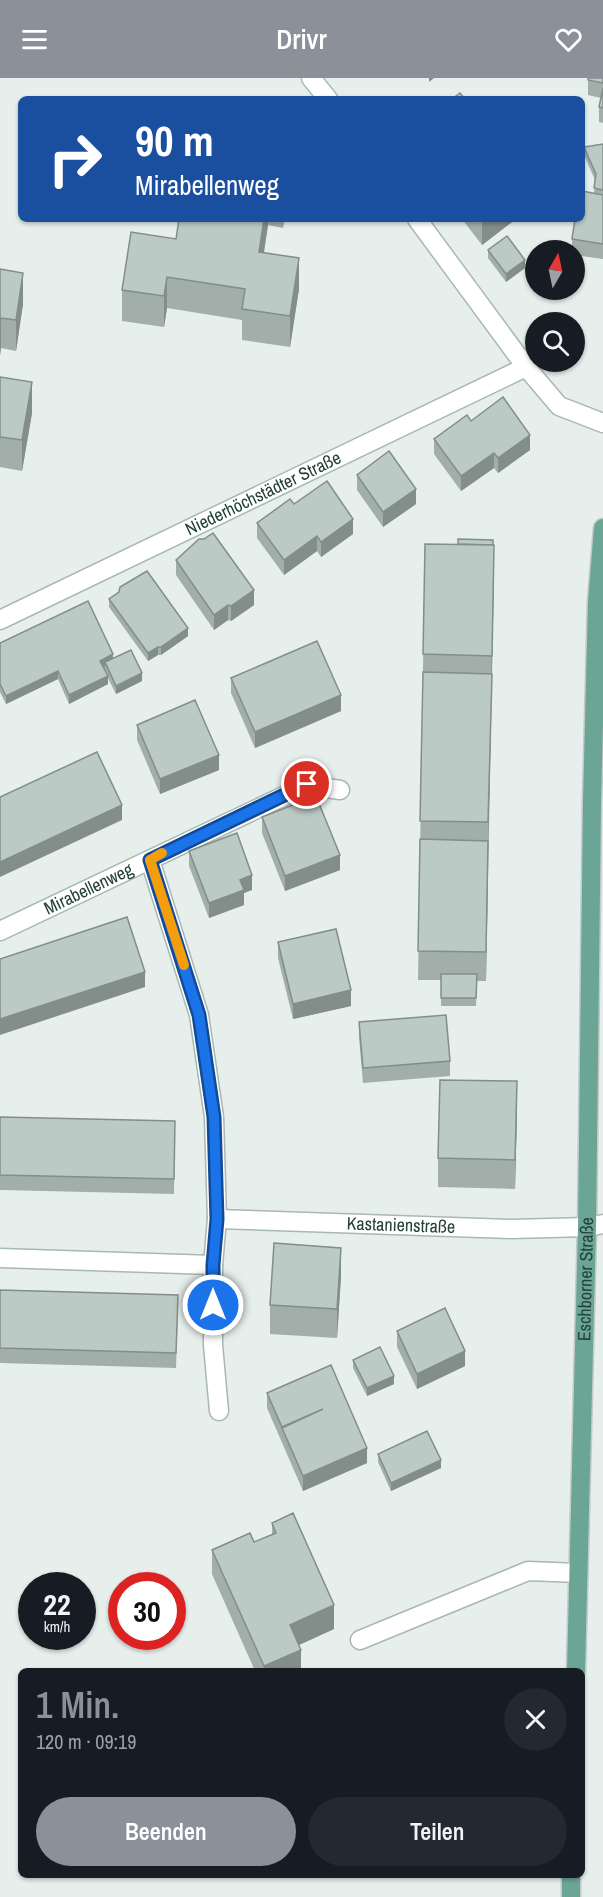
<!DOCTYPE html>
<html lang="de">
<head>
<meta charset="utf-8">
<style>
	:root { --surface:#171b24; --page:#242831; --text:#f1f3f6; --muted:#9ea1a6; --accent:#8c9099 }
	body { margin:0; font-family:"Archivo Narrow",sans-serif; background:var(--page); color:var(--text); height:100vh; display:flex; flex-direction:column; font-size:22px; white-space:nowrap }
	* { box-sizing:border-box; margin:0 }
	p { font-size:20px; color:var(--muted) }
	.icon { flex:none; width:33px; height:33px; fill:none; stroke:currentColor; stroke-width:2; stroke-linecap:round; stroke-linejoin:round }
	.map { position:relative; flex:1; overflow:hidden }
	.drawer { position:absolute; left:18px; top:1590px; width:567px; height:210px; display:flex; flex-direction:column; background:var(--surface); border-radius:9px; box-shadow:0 2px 4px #0004 }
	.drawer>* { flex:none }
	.hud { position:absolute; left:18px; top:18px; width:567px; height:126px; border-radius:9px; box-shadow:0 2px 4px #0004; background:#1a4fa0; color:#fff; overflow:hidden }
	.needle { width:39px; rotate:9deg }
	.fabs { position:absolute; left:525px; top:162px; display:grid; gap:12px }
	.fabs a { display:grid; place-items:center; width:60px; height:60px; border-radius:50%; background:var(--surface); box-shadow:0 2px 4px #0004; font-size:30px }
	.speed { position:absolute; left:18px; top:1494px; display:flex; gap:12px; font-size:30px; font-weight:700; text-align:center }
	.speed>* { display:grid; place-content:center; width:78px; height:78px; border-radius:50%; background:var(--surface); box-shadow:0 2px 4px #0004; line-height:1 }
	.speed small { font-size:15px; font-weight:400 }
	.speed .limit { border:9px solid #d22; background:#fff; color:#111 }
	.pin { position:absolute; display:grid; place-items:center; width:51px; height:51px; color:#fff; margin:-26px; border:3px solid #fff; border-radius:50%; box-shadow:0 2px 6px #0007 }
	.me { position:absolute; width:66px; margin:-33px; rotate:0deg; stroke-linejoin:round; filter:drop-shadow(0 0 4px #0008) }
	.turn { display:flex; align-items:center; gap:21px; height:126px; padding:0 18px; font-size:27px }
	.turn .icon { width:78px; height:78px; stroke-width:2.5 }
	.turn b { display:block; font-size:42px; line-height:51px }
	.round { display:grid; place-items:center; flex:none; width:63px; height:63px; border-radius:32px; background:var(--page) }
	.summary { display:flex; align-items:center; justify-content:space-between; height:102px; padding:0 18px }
	h1 { font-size:36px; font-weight:600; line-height:45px; color:var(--accent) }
	.action { display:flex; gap:12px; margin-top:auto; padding:12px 18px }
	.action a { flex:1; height:69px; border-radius:36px; background:var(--accent); color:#fff; font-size:24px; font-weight:600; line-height:69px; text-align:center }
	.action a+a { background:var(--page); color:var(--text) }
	header { display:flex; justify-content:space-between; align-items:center; height:78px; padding:0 18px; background:var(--accent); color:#fff; font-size:27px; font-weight:600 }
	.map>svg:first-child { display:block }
</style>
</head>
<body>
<header><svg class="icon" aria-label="menu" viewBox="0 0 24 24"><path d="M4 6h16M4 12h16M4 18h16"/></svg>Drivr<svg class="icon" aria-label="heart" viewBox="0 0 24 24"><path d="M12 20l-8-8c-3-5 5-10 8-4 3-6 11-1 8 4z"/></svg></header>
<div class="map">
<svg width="603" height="1819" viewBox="0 0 603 1819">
	<rect width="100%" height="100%" fill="#e6efeb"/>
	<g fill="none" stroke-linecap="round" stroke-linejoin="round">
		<defs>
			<g id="minor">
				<polyline points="311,0 328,21"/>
				<polyline points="417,141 526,289 559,328 603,345"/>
				<path id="s1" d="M0,542L526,289"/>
				<polyline points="150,782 199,937 214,1039 217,1141 213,1187 213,1267 219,1333"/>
				<path id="s2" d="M0,853L307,707L340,712"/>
				<path id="s3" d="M217,1141L512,1151L587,1149L603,1146"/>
				<polyline points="0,1180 213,1187"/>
				<polyline points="360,1562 528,1493 578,1495"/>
			</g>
			<g id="major">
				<path id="s4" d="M576,1593L587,1149L592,724L597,524L603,450"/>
				<polyline points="571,1819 571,1797"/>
			</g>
		</defs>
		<use href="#minor" stroke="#a8b8b2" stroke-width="21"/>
		<use href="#major" stroke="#c2cac8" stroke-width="21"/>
		<use href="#minor" stroke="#fff" stroke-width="18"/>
		<use href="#major" stroke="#6aa596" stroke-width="18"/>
	</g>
	<g fill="#a1aea9">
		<polygon points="603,0 603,45 599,44 599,29 601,20 588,17 588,2"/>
		<polygon points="603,66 603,181 574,177 574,172 572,172 572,161 594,116 595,102 584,77 584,69"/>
		<polygon points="179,141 285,141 283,150 268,147 264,175 299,211 290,269 242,262 242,242 167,230 164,249 122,243 122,212 176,161"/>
		<polygon points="462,141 516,141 482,167"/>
		<polygon points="488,172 525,190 506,204 488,180"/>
		<polygon points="0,191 23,226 16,273 1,270 0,277"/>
		<polygon points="0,299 32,335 22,393 0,389"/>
		<polygon points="471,343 530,372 498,395 494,390 461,413 434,376 434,361"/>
		<polygon points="357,397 416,426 383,449 357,412"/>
		<polygon points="294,426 353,456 321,479 317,473 284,497 257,460 257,445"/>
		<polygon points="425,466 494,496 486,903 477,903 476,928 441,928 441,902 418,902"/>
		<polygon points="176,482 254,527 231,543 228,542 214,552 176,497"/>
		<polygon points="109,521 188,558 161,577 158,577 148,583 109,529"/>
		<polygon points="0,565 113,580 142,603 116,616 108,600 108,606 69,626 58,601 6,626 0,614"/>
		<polygon points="231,600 341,633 255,670 231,615"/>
		<polygon points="137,647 219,692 160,716 137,662"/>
		<polygon points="262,739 340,792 285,813 262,755"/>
		<polygon points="189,773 252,812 244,815 244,827 209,840 189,788"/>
		<polygon points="278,864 351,928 293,941 278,880"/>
		<polygon points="359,944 450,983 450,998 363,1005 359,959"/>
		<polygon points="517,1032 515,1111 438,1109 438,1080"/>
		<polygon points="0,1039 175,1043 174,1116 0,1112"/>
		<polygon points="341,1198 337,1260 270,1256 270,1227"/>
		<polygon points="0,1212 178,1232 176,1290 0,1285"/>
		<polygon points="397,1253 465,1288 417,1311 397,1269"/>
		<polygon points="353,1282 394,1306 367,1318 353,1290"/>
		<polygon points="267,1315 367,1385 303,1413 267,1330"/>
		<polygon points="378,1376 441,1390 391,1413 378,1384"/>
		<polygon points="272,1445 334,1551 299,1567 301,1593 255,1593 212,1496 212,1472 254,1464 272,1457"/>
	</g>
	<g fill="#838d89">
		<polygon points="429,0 434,0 429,4"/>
		<polygon points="264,141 268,141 268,147 259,205 259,174"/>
		<polygon points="482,141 516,141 482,167"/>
		<polygon points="299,180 299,211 290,269 290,238"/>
		<polygon points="525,182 525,190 506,204 506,196"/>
		<polygon points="23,195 23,226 16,273 16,242"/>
		<polygon points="167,199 167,230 164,249 164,218"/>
		<polygon points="1,240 1,270 0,277 0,246"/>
		<polygon points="32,304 32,335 22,393 22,362"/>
		<polygon points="530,357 530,372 498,395 498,380"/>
		<polygon points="494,375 494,390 461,413 461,398"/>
		<polygon points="416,411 416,426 383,449 383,434"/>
		<polygon points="353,441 353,456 321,479 321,464"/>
		<polygon points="317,458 317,473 284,497 284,482"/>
		<polygon points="494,467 494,496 488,773 488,744"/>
		<polygon points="254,512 254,527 231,543 231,528"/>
		<polygon points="228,527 228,542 214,552 214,537"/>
		<polygon points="188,550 188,558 161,577 161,569"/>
		<polygon points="158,569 158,577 148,583 148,575"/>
		<polygon points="113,576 113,584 105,584 105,589 100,591 100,583"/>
		<polygon points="58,593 58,601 6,626 6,618"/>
		<polygon points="142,595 142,603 116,616 116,608"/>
		<polygon points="108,598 108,606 69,626 69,617"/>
		<polygon points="341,617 341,633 255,670 255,654"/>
		<polygon points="219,677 219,692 160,716 160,701"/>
		<polygon points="122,727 122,742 0,799 0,784"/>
		<polygon points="488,763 488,791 486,903 486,874"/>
		<polygon points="340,777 340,792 285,813 285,798"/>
		<polygon points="252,797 252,812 244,815 244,827 209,840 209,825 240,802"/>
		<polygon points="145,894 145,909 0,957 0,941"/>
		<polygon points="351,912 351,928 293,941 293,926"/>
		<polygon points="517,1003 517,1032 515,1111 515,1082"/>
		<polygon points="341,1170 341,1198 337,1260 337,1231"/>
		<polygon points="465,1273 465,1288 417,1311 417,1296"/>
		<polygon points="394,1298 394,1306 367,1318 367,1310"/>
		<polygon points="367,1370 367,1385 303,1413 303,1398"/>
		<polygon points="441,1382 441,1390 391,1413 391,1405"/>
		<polygon points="334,1527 334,1551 290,1571 290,1547"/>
		<polygon points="301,1572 301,1593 264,1593 264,1588"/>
	</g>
	<g fill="#bbcac4" stroke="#838d89" stroke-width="1.5">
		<polygon points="588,0 603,0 603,5 588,2"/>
		<polygon points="603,10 603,30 599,29"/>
		<polygon points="460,15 465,21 452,21"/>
		<polygon points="603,66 603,112 594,110 596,96 584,69"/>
		<polygon points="582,113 603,117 603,166 572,161 575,141 582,141"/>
		<polygon points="179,141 264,141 259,174 299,180 290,238 242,231 245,211 167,199 164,218 122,212 131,154 176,161"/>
		<polygon points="507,158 525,182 506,196 488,172"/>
		<polygon points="0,191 23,195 16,242 1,240 0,246"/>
		<polygon points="0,299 32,304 22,362 0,359"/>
		<polygon points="503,319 530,357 498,380 494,375 461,398 434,361 467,337 471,343"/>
		<polygon points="389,373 416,411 383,434 357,397"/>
		<polygon points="327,403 353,441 321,464 317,458 284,482 257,445 290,421 294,426"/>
		<polygon points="213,455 254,512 231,528 228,527 214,537 176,482 199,461 204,461"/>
		<polygon points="458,461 493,462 493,467 458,466"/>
		<polygon points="425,466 494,467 492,578 423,576"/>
		<polygon points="147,493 188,550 161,569 158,569 148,575 109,521 119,514 120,509"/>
		<polygon points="88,523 113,576 100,583 108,598 69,617 58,593 6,618 0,606 0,565"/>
		<polygon points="317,563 341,617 255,654 231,600"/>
		<polygon points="131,572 142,595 116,608 105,584"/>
		<polygon points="423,594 492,596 488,744 420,743"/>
		<polygon points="195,622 219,677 160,701 137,647"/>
		<polygon points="97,674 122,727 0,784 0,719"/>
		<polygon points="316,718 340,777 285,798 262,739"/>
		<polygon points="237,755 252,797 240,802 244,812 209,825 189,773"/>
		<polygon points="420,761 488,763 486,874 418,873"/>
		<polygon points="127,839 145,894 0,941 0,881"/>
		<polygon points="336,851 351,912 293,926 278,864"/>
		<polygon points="441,896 477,896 476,920 441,920"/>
		<polygon points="446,937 450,983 363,990 359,944"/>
		<polygon points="440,1002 517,1003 515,1082 438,1080"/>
		<polygon points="0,1039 175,1043 174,1101 0,1097"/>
		<polygon points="274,1165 341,1170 337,1231 270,1227"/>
		<polygon points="0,1212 178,1217 176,1275 0,1270"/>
		<polygon points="445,1230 465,1273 417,1296 397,1253"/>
		<polygon points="380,1269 394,1298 367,1310 353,1282"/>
		<polygon points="331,1287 367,1370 303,1398 282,1350 323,1331 282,1349 267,1315"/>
		<polygon points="427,1353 441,1382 391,1405 378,1376"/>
		<polygon points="293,1435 334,1527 290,1547 301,1572 264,1588 212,1472 250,1455 254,1464 276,1455 272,1445"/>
	</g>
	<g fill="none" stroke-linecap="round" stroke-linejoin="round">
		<defs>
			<polyline id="route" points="213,1227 213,1187 217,1141 214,1039 199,937 150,782 307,706"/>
		</defs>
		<use href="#route" stroke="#114b97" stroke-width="15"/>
		<use href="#route" stroke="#1a73e8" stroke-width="10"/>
		<polyline stroke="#f59e0b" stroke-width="10" points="162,775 150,782 184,887"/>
	</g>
	<g text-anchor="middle" stroke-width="4.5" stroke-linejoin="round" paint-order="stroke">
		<g font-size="18" fill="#24423a" stroke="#f7fbf9">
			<text dy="6" stroke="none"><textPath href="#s1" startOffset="292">Niederhöchstädter Straße</textPath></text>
			<text dy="6" stroke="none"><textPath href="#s2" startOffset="98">Mirabellenweg</textPath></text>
			<text dy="6" stroke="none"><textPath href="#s3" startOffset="184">Kastanienstraße</textPath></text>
			<text dy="6" stroke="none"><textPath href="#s4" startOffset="392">Eschborner Straße</textPath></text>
		</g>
	</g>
</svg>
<div class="fabs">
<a><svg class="needle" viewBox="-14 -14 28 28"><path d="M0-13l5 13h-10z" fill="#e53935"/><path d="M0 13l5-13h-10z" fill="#9ea1a6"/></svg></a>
<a><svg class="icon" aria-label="search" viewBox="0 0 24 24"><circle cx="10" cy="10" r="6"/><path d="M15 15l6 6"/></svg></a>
</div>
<div class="speed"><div>22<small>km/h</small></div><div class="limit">30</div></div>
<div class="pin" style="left:307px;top:706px;background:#d93025"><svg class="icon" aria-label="arrive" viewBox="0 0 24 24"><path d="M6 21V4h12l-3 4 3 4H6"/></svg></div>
<svg class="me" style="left:213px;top:1227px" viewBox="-20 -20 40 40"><circle r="17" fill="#1a73e8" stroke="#fff" stroke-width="3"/><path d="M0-11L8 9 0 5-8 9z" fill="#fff"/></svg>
<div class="hud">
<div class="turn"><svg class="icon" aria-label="right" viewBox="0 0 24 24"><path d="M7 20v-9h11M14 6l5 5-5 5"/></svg><div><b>90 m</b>Mirabellenweg</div></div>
</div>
<section class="drawer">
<div class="summary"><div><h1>1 Min.</h1><p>120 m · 09:19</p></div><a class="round"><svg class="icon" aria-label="close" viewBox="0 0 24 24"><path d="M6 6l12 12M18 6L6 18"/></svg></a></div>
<div class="action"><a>Beenden</a><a>Teilen</a></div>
</section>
</div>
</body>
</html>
